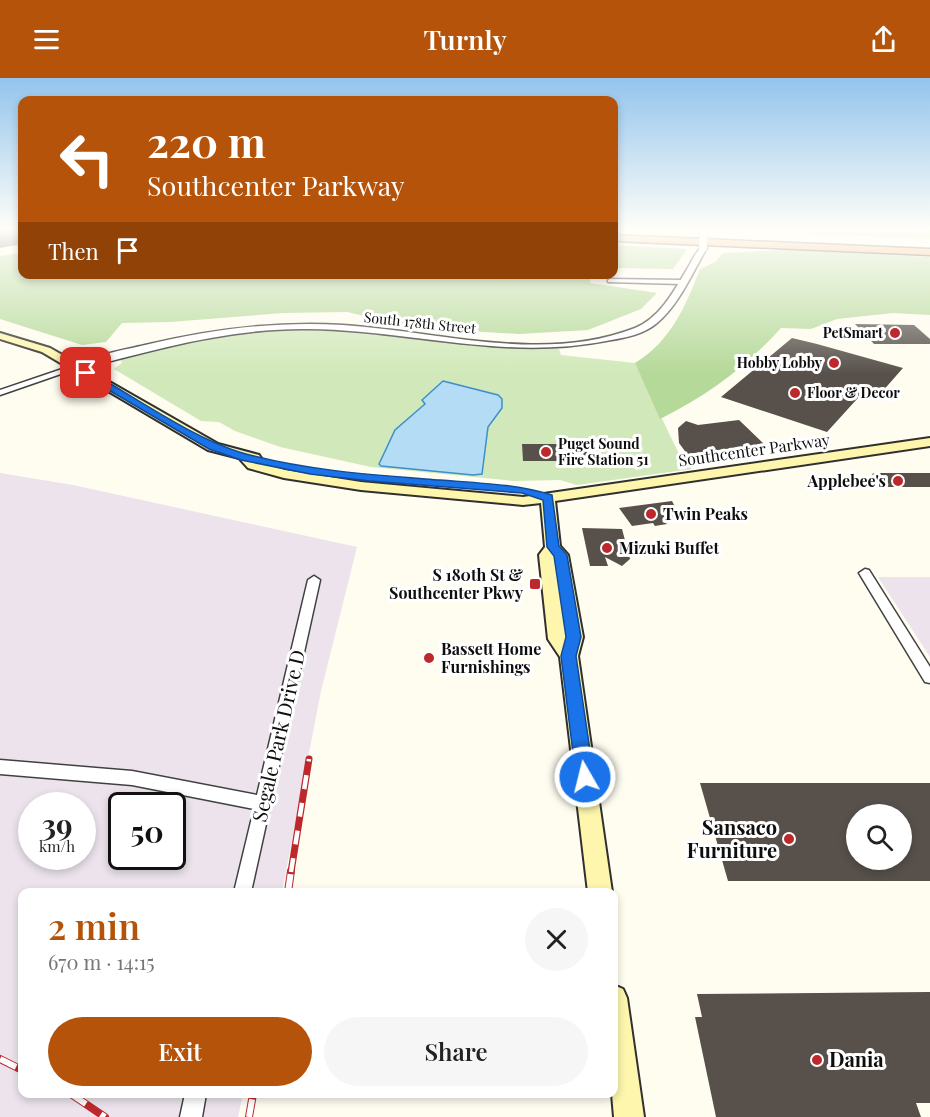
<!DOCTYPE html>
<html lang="en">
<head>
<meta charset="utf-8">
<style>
	:root { --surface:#fff; --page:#f6f6f6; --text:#222; --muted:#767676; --accent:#b45309 }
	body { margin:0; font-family:"Playfair Display",serif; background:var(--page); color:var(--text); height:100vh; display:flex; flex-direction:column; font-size:22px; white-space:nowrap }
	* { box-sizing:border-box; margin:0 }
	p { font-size:20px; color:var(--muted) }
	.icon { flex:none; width:33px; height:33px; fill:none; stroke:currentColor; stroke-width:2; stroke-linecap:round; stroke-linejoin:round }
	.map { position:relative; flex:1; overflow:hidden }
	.sheet { position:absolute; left:18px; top:810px; width:600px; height:210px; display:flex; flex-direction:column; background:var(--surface); border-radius:12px; box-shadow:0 3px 9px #0003 }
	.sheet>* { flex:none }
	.banner { position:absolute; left:18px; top:18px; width:600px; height:183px; border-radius:12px; box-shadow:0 3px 9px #0003; background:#b45309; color:#fff; overflow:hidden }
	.tools { position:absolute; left:846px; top:726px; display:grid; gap:12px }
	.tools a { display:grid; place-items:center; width:66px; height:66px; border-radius:50%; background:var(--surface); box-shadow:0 3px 9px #0003; font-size:30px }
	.speed { position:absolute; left:18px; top:714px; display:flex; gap:12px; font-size:30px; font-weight:700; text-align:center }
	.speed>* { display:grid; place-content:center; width:78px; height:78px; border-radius:50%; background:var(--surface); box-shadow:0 3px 9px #0003; line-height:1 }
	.speed small { font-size:15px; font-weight:400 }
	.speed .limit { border:3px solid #111; border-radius:9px; background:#fff; color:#111 }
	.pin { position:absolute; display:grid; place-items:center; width:51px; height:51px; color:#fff; margin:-26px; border-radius:12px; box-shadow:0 3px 9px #0006 }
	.me { position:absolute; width:66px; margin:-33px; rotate:352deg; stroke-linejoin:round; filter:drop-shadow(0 0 4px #0008) }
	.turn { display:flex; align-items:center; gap:21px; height:126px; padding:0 30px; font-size:27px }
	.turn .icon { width:78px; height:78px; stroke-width:2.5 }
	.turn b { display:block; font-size:42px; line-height:51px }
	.then { display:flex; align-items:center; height:57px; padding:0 30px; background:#0003; gap:12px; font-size:22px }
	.round { display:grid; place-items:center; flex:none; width:63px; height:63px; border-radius:32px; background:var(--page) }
	.headline { display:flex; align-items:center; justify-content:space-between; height:102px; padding:0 30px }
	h1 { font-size:36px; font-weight:600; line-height:45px; color:var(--accent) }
	.action { display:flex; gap:12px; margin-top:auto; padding:12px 30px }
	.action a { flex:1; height:69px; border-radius:36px; background:var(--accent); color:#fff; font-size:24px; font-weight:600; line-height:69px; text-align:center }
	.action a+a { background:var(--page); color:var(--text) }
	header { display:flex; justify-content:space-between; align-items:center; height:78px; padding:0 30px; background:var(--accent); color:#fff; font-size:27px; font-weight:600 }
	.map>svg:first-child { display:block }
</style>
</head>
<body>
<header><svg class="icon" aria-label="menu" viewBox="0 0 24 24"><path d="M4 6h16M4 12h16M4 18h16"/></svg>Turnly<svg class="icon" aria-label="share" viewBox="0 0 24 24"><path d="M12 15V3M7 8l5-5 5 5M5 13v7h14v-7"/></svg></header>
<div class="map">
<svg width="930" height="1039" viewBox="0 0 930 1039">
	<rect width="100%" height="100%" fill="#fffcf0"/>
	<g fill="#ece3ed" fill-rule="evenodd">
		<path d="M0,395L73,407L357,469L321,613L282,814H22V1016H243L238,1039H0ZM32,728H82V778H32ZM122,728H172V778H122Z"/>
		<polygon points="878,499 930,499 930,579"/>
	</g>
	<path fill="#d1e9ba" d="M288,251C378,254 468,270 559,271L561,277L635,285L680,378L692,391L577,407L560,402L514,403L371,389L280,369L235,353L219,344L201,343L114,291L122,285L119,280C175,264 230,256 288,251Z"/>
	<g fill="#b5d999">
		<polygon points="712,151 914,151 930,152 930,161"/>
		<polygon points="614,167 687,171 673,191 614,190"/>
		<path d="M787,172L930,179V237L893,235L837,241L811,251L781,250C745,290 708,317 660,341L635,285C671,263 685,229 700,191L715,184L723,175Z"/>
		<polygon points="22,175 22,196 591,196 590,205 657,215 641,231 588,252 519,256 417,250 347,234 283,235 170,244 122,245 106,264 82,267 0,241 0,178"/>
	</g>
	<polygon fill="#b5dcf5" stroke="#3d8fcb" stroke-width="1.5" points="443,303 498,317 502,321 502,330 488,349 482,396 473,397 381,388 379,386 395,352 425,326 422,322"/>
	<g fill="#57504b" fill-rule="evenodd">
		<polygon points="0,151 22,152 22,166 0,170"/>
		<polygon points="855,246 914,247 930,261 930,266 874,266"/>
		<polygon points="792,260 817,266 903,290 881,315 867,310 827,354 721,319"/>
		<polygon points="739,342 764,366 687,376 679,365 678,350 686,343 698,347"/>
		<polygon points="522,366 567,366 568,370 588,370 591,383 523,383"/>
		<polygon points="875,395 930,395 930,409 882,409 872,396"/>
		<polygon points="672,423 681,440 664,443 667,446 655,448 653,445 632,448 619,430"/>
		<polygon points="582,450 622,451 630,481 622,488 605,479 608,488 590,488"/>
		<path d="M700,705H930V803H728ZM856,736H902V782H856Z"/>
		<polygon points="930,914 930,1025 916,1025 921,1039 716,1039 695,939 702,939 697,916"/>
	</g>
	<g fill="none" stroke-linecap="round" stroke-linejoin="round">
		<defs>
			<g id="minor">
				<polygon points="610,201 681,202 684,204 681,206 608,204 608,202"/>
				<polygon points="74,287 81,289 0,317 0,312"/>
				<polygon points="865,491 869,492 930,589 930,605 925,604 859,495"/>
				<polygon points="314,498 320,502 251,814 234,814 254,731 132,707 0,696 0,682 132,693 257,717 308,502"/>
				<polygon points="185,1016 206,1016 202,1039 180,1039"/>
			</g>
			<path id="tertiary" d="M703,168L707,170C692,195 679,227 657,245C643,257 623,260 606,263C504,283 410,252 308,251C228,250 154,272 77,292L72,289C84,279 128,271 145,267C211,251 276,243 343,247C439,253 542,286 635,250C662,239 676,209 690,186C694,179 697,172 703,168Z"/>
			<g id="secondary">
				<polygon points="0,255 50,270 218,366 259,377 261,380 258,384 285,392 361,404 523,419 930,360 930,368 555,423 560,468 568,477 583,559 578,578 612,814 588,814 560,579 548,561 539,477 545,469 541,425 523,427 361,412 284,400 248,390 239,380 208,372 42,274 0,261"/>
				<polygon points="614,907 623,911 627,920 644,1039 614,1039 612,1016 614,1016"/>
			</g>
			<polygon id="motorway" points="614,157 930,171 930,177 614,163"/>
		</defs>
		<use href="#minor" stroke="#414141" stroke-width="3"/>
		<use href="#tertiary" stroke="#414141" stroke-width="3"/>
		<use href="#secondary" stroke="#303030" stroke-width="4"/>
		<use href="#motorway" stroke="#1f1f1f" stroke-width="3"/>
		<use href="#minor" fill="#fff" fill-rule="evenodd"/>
		<use href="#tertiary" fill="#fff" fill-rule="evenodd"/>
		<use href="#secondary" fill="#fdf6ac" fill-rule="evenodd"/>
		<use href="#motorway" fill="#f2a35b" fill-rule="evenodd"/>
		<defs>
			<polyline id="rail-far1" points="291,794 309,681"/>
			<g id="rail">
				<polyline points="288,814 291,793"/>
				<polyline points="0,981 22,992"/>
				<polyline points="71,1016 105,1039"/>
				<polyline points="249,1039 253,1016"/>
			</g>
		</defs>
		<use href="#rail-far1" stroke="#bc282c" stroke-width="7"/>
		<use href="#rail" stroke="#bc282c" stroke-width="8"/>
		<use href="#rail-far1" stroke="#fff" stroke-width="4.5" stroke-dasharray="14" stroke-linecap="butt"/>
		<use href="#rail" stroke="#fff" stroke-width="6" stroke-dasharray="18" stroke-linecap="butt"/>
		<defs>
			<polyline id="tertiary-bridge" points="703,170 704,151"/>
		</defs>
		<use href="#tertiary-bridge" stroke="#414141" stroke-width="9" stroke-linecap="butt"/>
		<use href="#tertiary-bridge" stroke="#fff" stroke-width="8"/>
	</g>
	<linearGradient id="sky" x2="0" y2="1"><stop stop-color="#93c4ed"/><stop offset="0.51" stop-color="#fffef8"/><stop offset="1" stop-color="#fffef8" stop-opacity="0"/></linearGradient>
	<rect width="930" height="296" fill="url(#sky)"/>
	<path fill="#1a73e8" stroke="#114b97" stroke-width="1.5" d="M83,293H89C136,320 195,362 246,376C309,393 375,397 440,402C478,405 516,406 552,417L559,468L567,477L581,559L576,578L594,699L591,704L585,706L579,704L576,699L561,578L566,559L554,478L547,469L543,422L522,415L370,403L310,396L241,382L209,371L83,297Z"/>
	<g fill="#bc282c" stroke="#fff" stroke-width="2">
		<circle cx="895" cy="255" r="6"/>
		<circle cx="834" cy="285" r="6"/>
		<circle cx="795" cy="315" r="6"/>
		<circle cx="546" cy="374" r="6"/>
		<circle cx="898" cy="403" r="6"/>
		<circle cx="651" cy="436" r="6"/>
		<circle cx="607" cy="470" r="6"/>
		<rect x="529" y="500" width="12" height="12" rx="3"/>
		<circle cx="429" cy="580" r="6"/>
		<circle cx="789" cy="761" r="6"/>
		<circle cx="817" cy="982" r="6"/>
	</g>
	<g text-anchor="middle" stroke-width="6" stroke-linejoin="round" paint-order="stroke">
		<g font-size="14" fill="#0e0e0e" stroke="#fff">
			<text transform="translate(420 245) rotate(6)" y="5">South 178th Street</text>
		</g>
		<g font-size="14" font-weight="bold" fill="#0e0e0e" stroke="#fff" text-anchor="end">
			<text x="883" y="260">PetSmart</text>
			<text x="822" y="290">Hobby Lobby</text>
			<text x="807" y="320" text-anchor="start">Floor &amp; Decor</text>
			<text x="558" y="371" text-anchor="start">Puget Sound<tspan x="558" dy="16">Fire Station 51</tspan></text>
		</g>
		<g font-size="16" fill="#0e0e0e" stroke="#fff">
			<text transform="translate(754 372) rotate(-8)" y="6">Southcenter Parkway</text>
		</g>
		<g font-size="16" font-weight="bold" fill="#0e0e0e" stroke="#fff" text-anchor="start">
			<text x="886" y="409" text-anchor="end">Applebee's</text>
			<text x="663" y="442">Twin Peaks</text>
			<text x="619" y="476">Mizuki Buffet</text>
			<text x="523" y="503" text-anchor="end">S 180th St &amp;<tspan x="523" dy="18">Southcenter Pkwy</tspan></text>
			<text x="441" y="577">Bassett Home<tspan x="441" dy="18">Furnishings</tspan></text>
		</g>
		<g font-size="20" fill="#0e0e0e" stroke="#fff">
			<text transform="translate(279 658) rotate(-77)" y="7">Segale Park Drive D</text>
		</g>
		<g font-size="20" font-weight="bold" fill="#0e0e0e" stroke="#fff" text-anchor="end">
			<text x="777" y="757">Sansaco<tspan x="777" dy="23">Furniture</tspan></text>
			<text x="829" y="989" text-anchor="start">Dania</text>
		</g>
	</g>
</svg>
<div class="tools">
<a><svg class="icon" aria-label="search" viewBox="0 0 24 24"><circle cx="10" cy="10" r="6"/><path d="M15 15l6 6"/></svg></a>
</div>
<div class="speed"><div>39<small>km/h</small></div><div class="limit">50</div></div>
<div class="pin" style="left:86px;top:295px;background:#d93025"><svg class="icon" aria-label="arrive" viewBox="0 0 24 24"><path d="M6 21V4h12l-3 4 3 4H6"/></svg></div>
<svg class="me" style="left:585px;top:699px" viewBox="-20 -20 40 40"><circle r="17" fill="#1a73e8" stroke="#fff" stroke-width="3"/><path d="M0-11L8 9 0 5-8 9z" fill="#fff"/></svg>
<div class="banner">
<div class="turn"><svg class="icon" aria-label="left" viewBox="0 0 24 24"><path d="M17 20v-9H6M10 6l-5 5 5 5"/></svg><div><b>220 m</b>Southcenter Parkway</div></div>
<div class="then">Then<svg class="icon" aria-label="arrive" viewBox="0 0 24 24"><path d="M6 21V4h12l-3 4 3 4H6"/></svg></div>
</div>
<section class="sheet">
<div class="headline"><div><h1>2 min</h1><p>670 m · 14:15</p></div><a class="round"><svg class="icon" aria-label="close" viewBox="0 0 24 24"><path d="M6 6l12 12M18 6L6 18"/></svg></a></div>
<div class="action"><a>Exit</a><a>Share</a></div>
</section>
</div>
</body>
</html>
